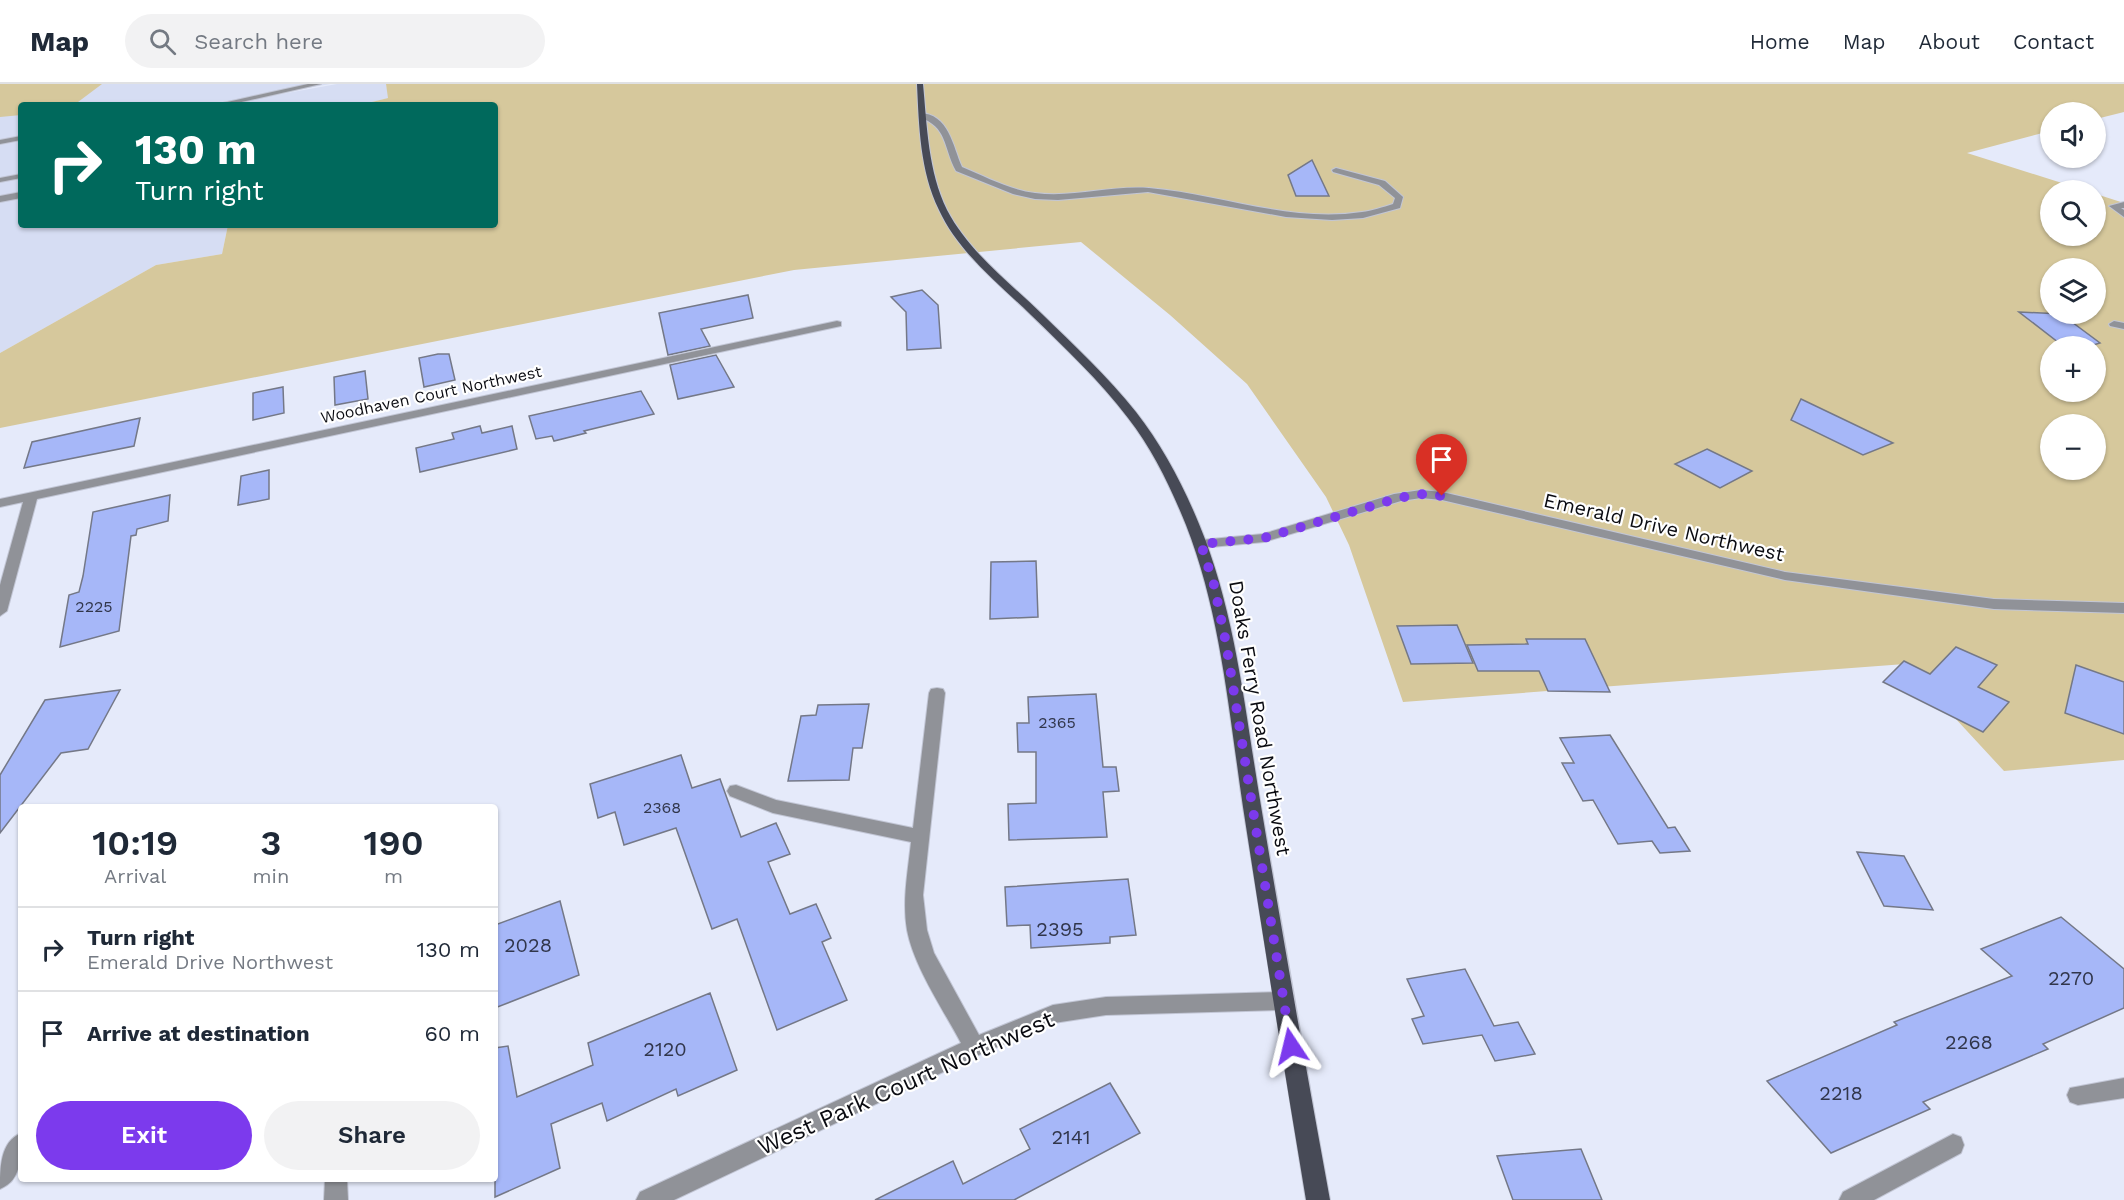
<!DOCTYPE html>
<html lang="en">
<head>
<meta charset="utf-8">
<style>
	:root { --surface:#fff; --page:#f2f2f3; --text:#1f2937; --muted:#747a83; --line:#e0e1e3; --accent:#7c3aed }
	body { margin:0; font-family:"Work Sans",sans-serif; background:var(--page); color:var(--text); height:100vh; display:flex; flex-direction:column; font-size:22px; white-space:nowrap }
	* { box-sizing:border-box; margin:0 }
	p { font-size:20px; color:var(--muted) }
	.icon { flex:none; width:33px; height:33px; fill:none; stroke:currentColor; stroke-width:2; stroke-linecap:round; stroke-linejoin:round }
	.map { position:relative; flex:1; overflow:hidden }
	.side { position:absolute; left:18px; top:720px; width:480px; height:378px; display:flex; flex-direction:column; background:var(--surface); border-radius:6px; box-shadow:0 2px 4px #0004 }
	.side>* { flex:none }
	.top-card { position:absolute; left:18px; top:18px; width:480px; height:126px; border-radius:6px; box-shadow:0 2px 4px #0004; background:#00695c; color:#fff; overflow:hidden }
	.fabs { position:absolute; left:2040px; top:18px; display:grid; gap:12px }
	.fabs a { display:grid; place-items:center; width:66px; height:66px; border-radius:50%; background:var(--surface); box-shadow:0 2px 4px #0004; font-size:30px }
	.pin { position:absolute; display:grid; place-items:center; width:51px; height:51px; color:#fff; margin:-62px -26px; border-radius:50% 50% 50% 0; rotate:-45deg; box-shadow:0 0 6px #0007 }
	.pin .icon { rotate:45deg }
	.me { position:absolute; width:66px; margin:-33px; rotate:350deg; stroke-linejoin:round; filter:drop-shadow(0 0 4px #0008) }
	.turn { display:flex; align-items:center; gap:21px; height:126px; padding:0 18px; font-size:27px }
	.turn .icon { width:78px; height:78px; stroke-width:2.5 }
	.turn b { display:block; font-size:42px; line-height:51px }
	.eta { display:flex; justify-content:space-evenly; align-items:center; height:102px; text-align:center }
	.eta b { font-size:36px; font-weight:600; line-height:42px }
	.button { display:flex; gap:12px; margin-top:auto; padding:12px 18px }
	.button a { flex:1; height:69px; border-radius:36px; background:var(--accent); color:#fff; font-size:24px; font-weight:600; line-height:69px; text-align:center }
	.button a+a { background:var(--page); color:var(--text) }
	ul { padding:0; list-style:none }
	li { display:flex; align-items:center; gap:18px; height:84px; padding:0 18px; border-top:2px solid var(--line) }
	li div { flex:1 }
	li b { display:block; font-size:22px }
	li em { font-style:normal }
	header { display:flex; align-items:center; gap:36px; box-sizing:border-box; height:84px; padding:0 30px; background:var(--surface); border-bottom:2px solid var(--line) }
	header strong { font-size:28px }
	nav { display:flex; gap:33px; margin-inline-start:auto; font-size:21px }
	.search { width:420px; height:54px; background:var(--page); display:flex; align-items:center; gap:15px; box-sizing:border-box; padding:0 21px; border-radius:33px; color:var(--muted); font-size:22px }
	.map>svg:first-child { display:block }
</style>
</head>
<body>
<header>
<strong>Map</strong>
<div class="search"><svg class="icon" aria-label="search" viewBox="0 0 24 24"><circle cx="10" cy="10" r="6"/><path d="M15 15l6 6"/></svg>Search here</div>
<nav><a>Home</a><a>Map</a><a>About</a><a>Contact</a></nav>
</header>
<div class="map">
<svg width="2124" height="1116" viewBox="0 0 2124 1116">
	<rect width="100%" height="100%" fill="#e5eafa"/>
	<g fill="#d6ddf3">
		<polygon points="0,0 330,0 212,21 21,21 21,55 0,59"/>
		<polygon points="337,0 386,0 389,14 360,21 220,21"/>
		<polygon points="21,57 21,141 228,141 222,170 156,181 0,269 0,61"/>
	</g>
	<g fill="#d6c89c" fill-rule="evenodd">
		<polygon points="0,0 102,0 74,21 21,21 21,31 0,33"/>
		<path d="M386,0H2124V28L2096,35V28H2050V47L1967,69L2084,106H2050V152H2096V110L2124,119V676L2004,687L1905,580L1403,618L1349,461L1326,413L1247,300L1170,231L1081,158L794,186L0,344V269L156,181L222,170L228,141H495V21H360L388,14ZM2050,184H2096V230H2050ZM2050,262H2096V308H2050ZM2050,340H2096V386H2050Z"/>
	</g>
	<g fill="#a6b7f8" stroke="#747887" stroke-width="1.5">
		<polygon points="1312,76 1329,112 1296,112 1288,91"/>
		<polygon points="922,206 938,221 941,264 907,266 906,228 891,213"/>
		<polygon points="748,211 753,234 701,245 710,262 668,271 659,229"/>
		<polygon points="2019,228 2061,230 2100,259 2090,262 2063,262"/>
		<polygon points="438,270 449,270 455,296 424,303 419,274"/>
		<polygon points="716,271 734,303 678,315 670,281"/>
		<polygon points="365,287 368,315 335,321 334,293"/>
		<polygon points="283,303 284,329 253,336 253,309"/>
		<polygon points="641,307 654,330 584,347 586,349 554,357 552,352 536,355 529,332"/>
		<polygon points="1801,315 1893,359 1863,371 1791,336"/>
		<polygon points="140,334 134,362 24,384 32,358"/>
		<polygon points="480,342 482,349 512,342 517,365 420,388 416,364 454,355 452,349"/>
		<polygon points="1707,365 1752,387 1720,404 1675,380"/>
		<polygon points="269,386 269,415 238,421 241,392"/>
		<polygon points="170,411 168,437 137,445 136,451 131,452 119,547 60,563 69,511 79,508 83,492 93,428"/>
		<polygon points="1036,477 1038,533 990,535 991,478"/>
		<polygon points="1457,541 1473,579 1411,580 1397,542"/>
		<polygon points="1526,555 1585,555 1610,608 1548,607 1539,587 1478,587 1467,561 1528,560"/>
		<polygon points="1956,563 1997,581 1978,603 2009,618 1983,648 1883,598 1904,577 1930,590"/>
		<polygon points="2076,581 2124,598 2124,650 2065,629"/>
		<polygon points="120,606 88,665 61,669 0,749 0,691 45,616"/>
		<polygon points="1096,610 1103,683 1116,683 1119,707 1103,708 1107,753 1009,756 1008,720 1036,719 1036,668 1018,668 1017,639 1029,639 1028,613"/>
		<polygon points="869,620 862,664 853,664 849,696 788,697 801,632 816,631 818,621"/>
		<polygon points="1610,651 1668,744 1675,743 1690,767 1660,769 1652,757 1618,760 1593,716 1583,717 1562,679 1574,679 1560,654"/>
		<polygon points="681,671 692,704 720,695 741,753 776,739 790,770 768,778 790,830 816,820 831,854 822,858 847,916 777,946 737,835 712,845 676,744 624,761 615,728 598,734 590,700"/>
		<polygon points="1857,768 1904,772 1933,826 1884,822"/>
		<polygon points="1128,795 1136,851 1110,853 1110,859 1031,864 1030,841 1007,842 1005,803"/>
		<polygon points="560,817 579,891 495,924 495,841"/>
		<polygon points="2061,833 2124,885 2124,924 2043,960 2048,965 1923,1018 1930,1025 1831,1069 1767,997 1897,941 1894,938 2012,892 1981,865"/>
		<polygon points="1465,885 1494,942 1518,938 1535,970 1495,977 1482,951 1423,960 1412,935 1424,932 1407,895"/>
		<polygon points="710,909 737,986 678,1012 676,1005 607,1037 602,1019 551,1040 560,1084 495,1113 495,964 508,962 517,1013 593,981 588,959"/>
		<polygon points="1110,999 1140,1049 1014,1116 875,1116 953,1077 963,1100 1030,1065 1020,1045"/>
		<polygon points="1581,1065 1602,1116 1513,1116 1497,1072"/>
	</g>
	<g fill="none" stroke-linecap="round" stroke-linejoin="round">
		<defs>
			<g id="minor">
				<polygon points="308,0 321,0 228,21 214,21"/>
				<path d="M919,29C949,29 953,63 962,83C986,93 1010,106 1035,109C1073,114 1112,101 1149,104C1220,110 1290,139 1362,128C1372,127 1383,123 1393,120L1395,114L1379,101L1333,88L1332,86L1336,84L1385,97L1403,113L1400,124L1363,134L1332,136L1286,133L1148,108L1058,116L1035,115L1013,110L956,87C943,63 948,43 919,33Z"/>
				<polygon points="21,52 21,56 0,60 0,56"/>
				<polygon points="21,90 21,94 0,98 0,94"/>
				<polygon points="21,108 21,114 0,118 0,112"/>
				<polygon points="2124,118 2124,124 2121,124 2124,126 2124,133 2109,122"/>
				<polygon points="837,237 841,238 841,242 37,415 7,527 0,532 0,501 23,418 0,423 0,415"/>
				<polygon points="2114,237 2124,239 2124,245 2110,242 2109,240"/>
				<polygon points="1421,406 1442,408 1785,488 1994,515 2124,519 2124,529 1994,525 1785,496 1442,416 1421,414 1401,417 1264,458 1201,464 1194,460 1201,456 1263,450 1394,410"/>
				<path d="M937,604L943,605L945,609L923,811L927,846L934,869L979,951L1053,921L1106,913L1283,908L1290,911L1293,917L1290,923L1283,926L1106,931L1054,939L981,970L674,1116H636L640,1108L961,959C943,925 914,883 907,846C902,817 908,787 911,758L773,729L730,712L727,707L730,702L736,701L776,716L913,744L929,609L931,605Z"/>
				<polygon points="2124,994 2124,1014 2078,1021 2070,1018 2067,1011 2070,1004"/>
				<path d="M21,1049C21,1070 23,1096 0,1105C0,1084 0,1058 21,1049Z"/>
				<polygon points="1953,1050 1961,1053 1964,1061 1961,1069 1874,1116 1839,1116 1843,1108"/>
				<polygon points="325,1095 347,1095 348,1116 324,1116"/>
			</g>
			<path id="major" d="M917,0H923C927,42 928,87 947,126C969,168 1009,198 1042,230C1074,261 1108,293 1136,328C1162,361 1183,401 1199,440C1236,529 1245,628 1261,722C1283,854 1306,985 1330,1116H1306C1284,985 1263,854 1243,723C1229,629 1221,530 1186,441C1171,404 1153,366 1128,334C1100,297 1064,263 1031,231C998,199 959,169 939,126C920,87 919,42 917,0Z"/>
		</defs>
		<use href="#minor" stroke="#c2c6d5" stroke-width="2"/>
		<use href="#major" stroke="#c2c6d5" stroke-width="2"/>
		<use href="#minor" fill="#909298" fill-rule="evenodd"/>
		<use href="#major" fill="#474a56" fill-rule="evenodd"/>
	</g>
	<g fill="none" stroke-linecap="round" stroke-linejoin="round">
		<polyline stroke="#7c3aed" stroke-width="10" stroke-dasharray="0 18" points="1291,962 1226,559 1214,501 1201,460 1264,454 1399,414 1420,410 1442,412"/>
	</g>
	<g text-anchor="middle" stroke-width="4.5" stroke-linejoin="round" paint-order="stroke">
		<g font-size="16" fill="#0a0b11" stroke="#fff">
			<text transform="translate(431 310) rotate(-12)" y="6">Woodhaven Court Northwest</text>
		</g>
		<g font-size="16" fill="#31364b">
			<text x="94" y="528">2225</text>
			<text x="1057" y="644">2365</text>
			<text x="662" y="729">2368</text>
		</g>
		<g font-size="20" fill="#0a0b11" stroke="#fff">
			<text transform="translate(1664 443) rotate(13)" y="7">Emerald Drive Northwest</text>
			<text transform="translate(1260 634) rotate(80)" y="7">Doaks Ferry Road Northwest</text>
		</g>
		<g font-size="20" fill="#31364b">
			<text x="1060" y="852">2395</text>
			<text x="528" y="868">2028</text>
			<text x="2071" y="901">2270</text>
			<text x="1969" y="965">2268</text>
			<text x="665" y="972">2120</text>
			<text x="1841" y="1016">2218</text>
			<text x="1071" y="1060">2141</text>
		</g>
		<g font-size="24" fill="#0a0b11" stroke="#fff">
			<text transform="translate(906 999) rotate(-24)" y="8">West Park Court Northwest</text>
		</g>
	</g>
</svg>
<div class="fabs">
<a><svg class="icon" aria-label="sound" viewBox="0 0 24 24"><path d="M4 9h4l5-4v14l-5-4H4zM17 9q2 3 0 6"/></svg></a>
<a><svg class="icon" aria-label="search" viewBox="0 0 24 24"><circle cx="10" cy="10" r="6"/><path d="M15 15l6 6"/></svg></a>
<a><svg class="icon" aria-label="layers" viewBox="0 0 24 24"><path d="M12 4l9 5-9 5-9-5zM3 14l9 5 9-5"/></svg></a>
<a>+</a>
<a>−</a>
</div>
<div class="pin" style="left:1442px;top:412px;background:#d93025"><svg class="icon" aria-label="arrive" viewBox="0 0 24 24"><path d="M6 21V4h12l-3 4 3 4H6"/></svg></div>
<svg class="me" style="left:1291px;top:962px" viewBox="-20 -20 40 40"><path d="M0-17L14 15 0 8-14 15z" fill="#7c3aed" stroke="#fff" stroke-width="4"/></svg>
<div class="top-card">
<div class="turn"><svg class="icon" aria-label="right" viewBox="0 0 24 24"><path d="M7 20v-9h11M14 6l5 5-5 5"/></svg><div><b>130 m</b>Turn right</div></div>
</div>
<section class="side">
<div class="eta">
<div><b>10:19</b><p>Arrival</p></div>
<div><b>3</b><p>min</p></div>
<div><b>190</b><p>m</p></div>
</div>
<ul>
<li><svg class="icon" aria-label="right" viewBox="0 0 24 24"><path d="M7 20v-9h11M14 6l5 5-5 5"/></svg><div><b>Turn right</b><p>Emerald Drive Northwest</p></div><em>130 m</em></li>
<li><svg class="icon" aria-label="arrive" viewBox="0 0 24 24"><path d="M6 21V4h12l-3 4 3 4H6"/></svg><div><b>Arrive at destination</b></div><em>60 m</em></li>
</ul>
<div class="button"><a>Exit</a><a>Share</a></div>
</section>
</div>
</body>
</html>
